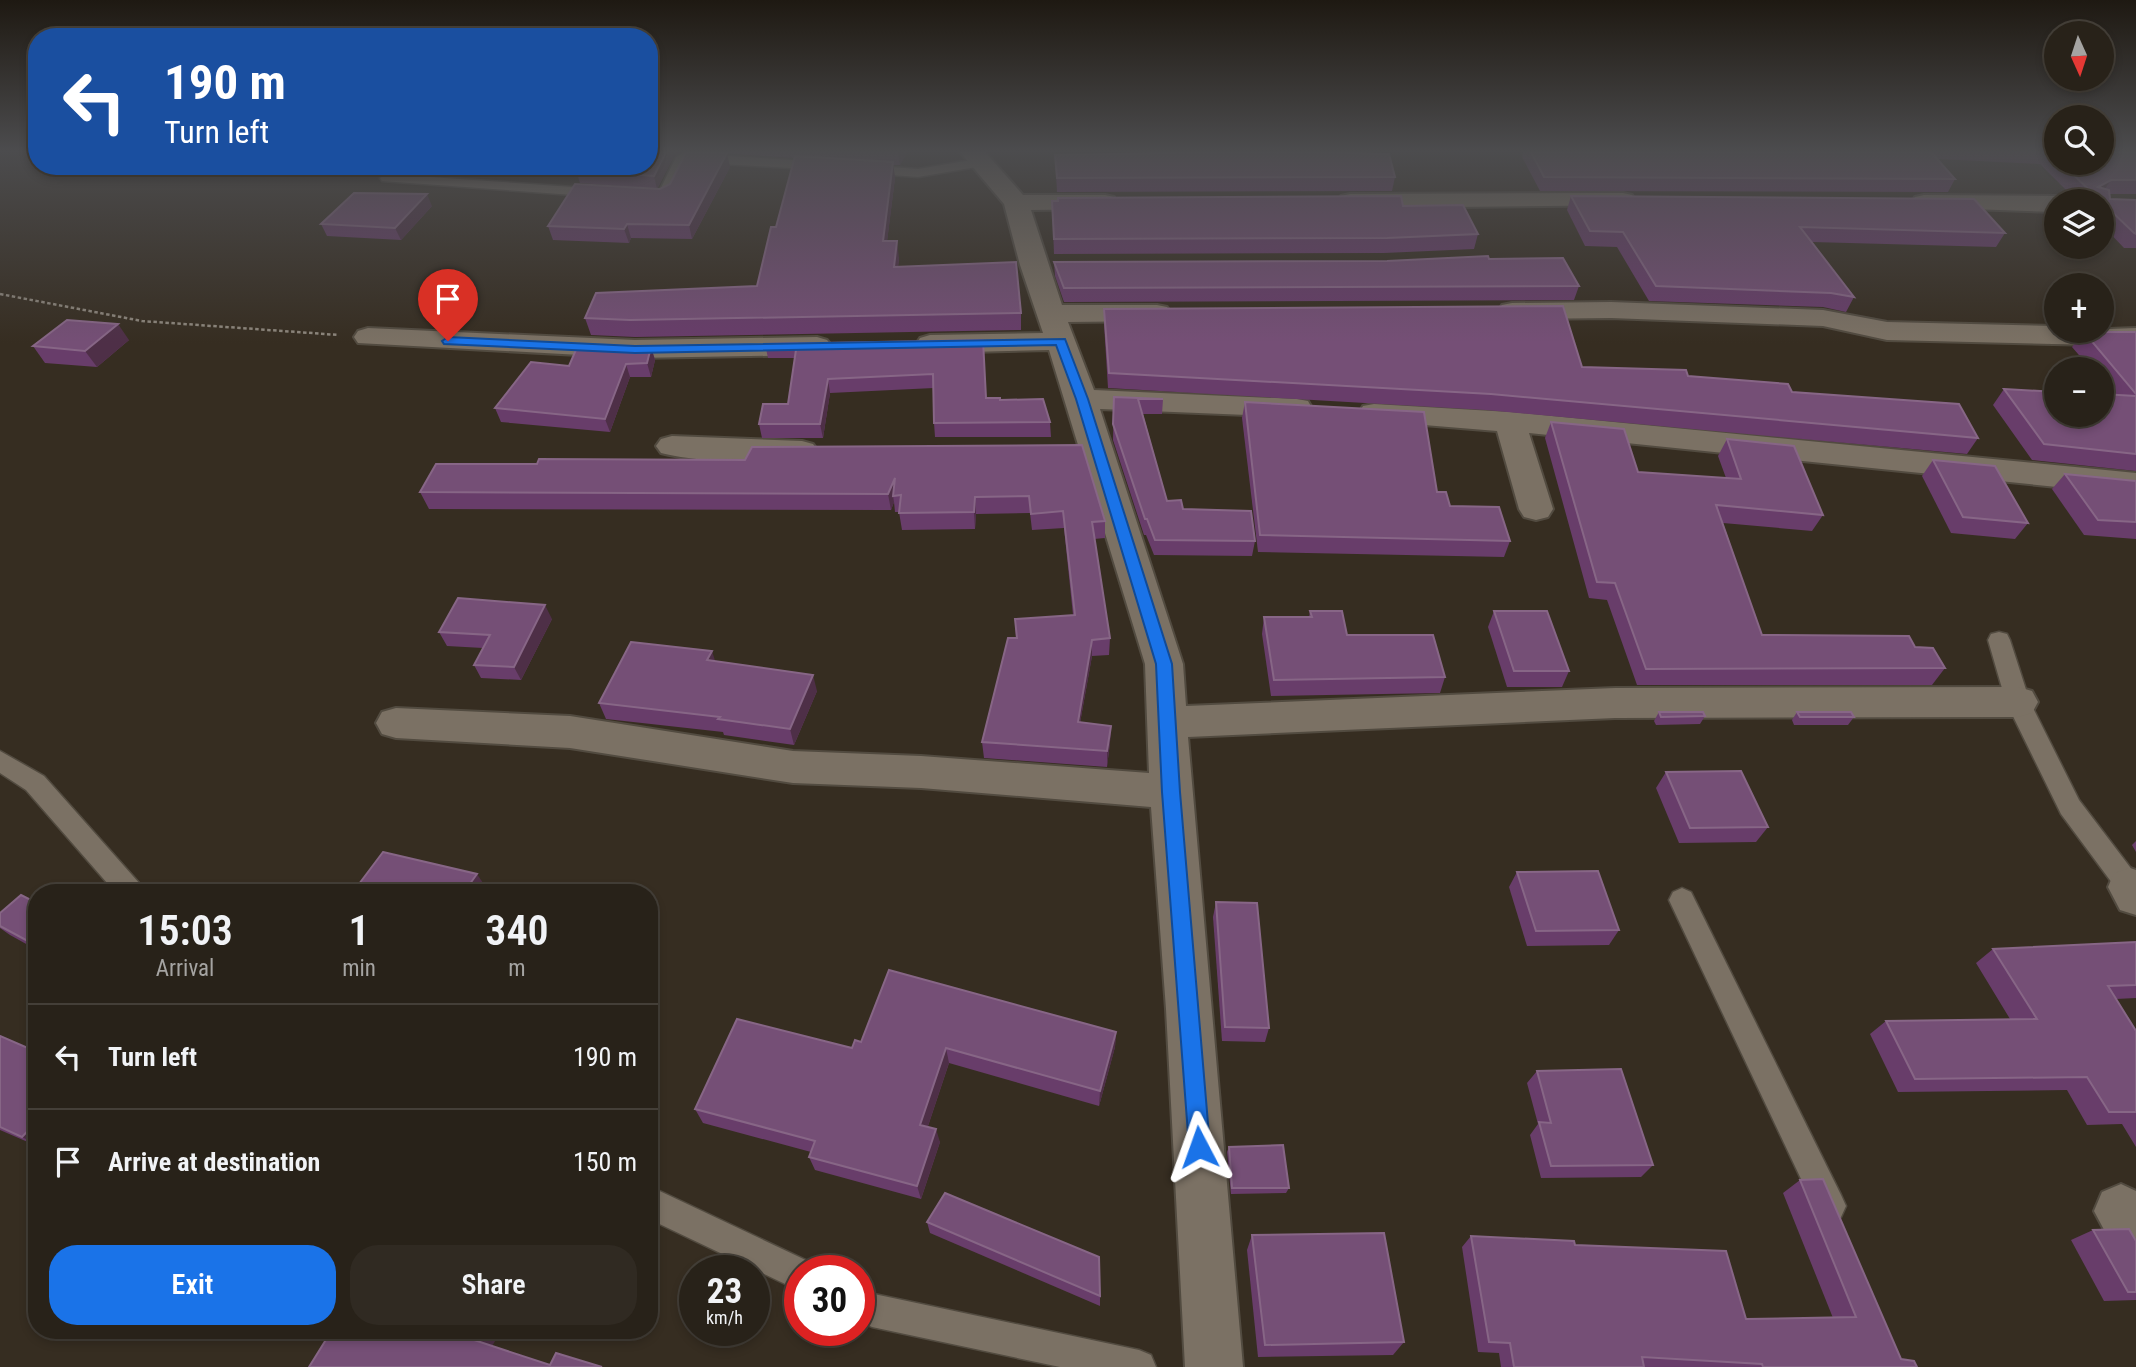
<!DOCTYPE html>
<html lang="en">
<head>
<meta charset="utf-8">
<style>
	:root { --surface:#282219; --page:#302a22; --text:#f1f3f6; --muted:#a5a4a2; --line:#443f38; --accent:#1a73e8 }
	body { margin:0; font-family:"Roboto Condensed",sans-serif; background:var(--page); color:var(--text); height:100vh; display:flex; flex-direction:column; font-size:26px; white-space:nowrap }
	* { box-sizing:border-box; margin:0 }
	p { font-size:23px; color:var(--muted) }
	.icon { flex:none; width:38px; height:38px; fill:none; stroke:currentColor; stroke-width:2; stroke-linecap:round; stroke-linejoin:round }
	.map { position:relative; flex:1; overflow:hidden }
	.panel { position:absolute; left:28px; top:884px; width:630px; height:455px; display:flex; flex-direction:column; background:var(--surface); border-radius:28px; box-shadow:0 4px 10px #0003,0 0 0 2px var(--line) }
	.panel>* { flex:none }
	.hud { position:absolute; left:28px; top:28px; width:630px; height:147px; border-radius:28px; box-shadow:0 4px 10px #0003,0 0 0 2px var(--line); background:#1a4fa0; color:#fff; overflow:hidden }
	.needle { width:46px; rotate:177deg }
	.buttons { position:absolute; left:2044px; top:21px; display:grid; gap:14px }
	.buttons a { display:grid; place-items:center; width:70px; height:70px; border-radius:50%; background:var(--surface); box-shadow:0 4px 10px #0003,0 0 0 2px var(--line); font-size:35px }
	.speed { position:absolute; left:679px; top:1255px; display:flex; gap:14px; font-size:35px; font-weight:700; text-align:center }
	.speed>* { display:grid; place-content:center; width:91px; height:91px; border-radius:50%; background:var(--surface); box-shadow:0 4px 10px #0003,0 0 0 2px var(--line); line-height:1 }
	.speed small { font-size:18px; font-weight:400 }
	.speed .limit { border:10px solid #d22; background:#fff; color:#111 }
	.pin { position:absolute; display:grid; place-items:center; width:60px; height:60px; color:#fff; margin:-72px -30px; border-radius:50% 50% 50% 0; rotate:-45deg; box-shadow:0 0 7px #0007 }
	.pin .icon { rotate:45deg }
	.me { position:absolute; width:77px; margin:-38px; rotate:356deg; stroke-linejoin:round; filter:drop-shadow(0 0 5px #0008) }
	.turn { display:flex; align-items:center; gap:24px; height:147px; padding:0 21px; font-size:32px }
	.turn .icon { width:91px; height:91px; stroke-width:2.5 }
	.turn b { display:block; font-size:49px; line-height:60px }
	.eta { display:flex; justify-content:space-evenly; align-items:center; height:119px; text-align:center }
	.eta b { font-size:42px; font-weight:600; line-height:49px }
	.button { display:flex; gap:14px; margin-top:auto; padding:14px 21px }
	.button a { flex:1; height:80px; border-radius:28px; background:var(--accent); color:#fff; font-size:28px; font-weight:600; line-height:80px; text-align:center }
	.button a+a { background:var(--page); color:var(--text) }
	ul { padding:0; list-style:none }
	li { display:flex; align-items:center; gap:21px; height:105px; padding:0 21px; border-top:2px solid var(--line) }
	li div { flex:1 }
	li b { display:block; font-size:26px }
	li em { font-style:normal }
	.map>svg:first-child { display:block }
</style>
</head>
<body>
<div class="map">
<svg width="2136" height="1367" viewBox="0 0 2136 1367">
	<rect width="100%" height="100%" fill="#362d21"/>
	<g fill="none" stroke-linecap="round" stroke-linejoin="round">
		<defs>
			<g id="lane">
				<polygon points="683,153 824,162 831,166 824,170 688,162 670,197 660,197 658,194 676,157"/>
				<polygon points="983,158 988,159 988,165 918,177 865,173 858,169 865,165 918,169"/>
				<polygon points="387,174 601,189 608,193 601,197 382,181 380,178"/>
				<polygon points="1999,632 2007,634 2010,640 2030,702 2079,800 2136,875 2136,896 2130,898 2121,895 2061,814 2006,702 1988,640 1991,634"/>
				<polygon points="0,751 44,776 140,884 144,892 115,892 26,790 0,773"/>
				<polygon points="1682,888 1691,892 1841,1195 1846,1206 1841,1217 1830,1222 1819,1217 1669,900 1673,892"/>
				<polygon points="649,1186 812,1263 814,1270 800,1270 800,1291 649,1219"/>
				<polygon points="859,1288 874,1294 1139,1350 1151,1355 1156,1367 1060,1367 872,1327 859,1321"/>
			</g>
			<g id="street">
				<polygon points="960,152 985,152 1023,195 1105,195 1114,197 1117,202 1114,207 1105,209 1031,210 1062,305 1157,305 1167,307 1171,313 1167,319 1157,321 1068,322 1094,390 1297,399 1308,401 1312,408 1308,415 1297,417 1100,409 1183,664 1186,706 1615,688 2018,687 2032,691 2038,702 2032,713 2018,717 1615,718 1188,737 1243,1367 1185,1367 1166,1009 1151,807 921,788 793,783 570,748 396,738 382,734 376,723 382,712 396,708 570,716 793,751 921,756 1149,773 1145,664 1049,350 930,353 920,350 916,344 920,338 930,335 1043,333 1020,265 1004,204"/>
				<polygon points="1623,193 1632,195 1635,200 1632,205 1350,208 1341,206 1338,201 1341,196 1350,194"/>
				<polygon points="1924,195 2056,196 2067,201 2056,201 2056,212 1915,207 1912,202 1915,197"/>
				<polygon points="1611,302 1823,310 1887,322 2056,326 2056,331 2136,328 2136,346 1887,340 1823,326 1611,318 1512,319 1502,317 1498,311 1502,305 1512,303"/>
				<polygon points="368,328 635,340 817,337 827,340 832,346 827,352 817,355 635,358 358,343 354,337 358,331"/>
				<polygon points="1374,404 1510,412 2136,473 2136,495 1529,433 1553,509 1548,517 1536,520 1524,517 1519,509 1497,431 1363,420 1359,413 1363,406"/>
				<path d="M672,436L802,441L813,444L818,451L813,458C779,467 696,462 661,453L656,446L661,439Z"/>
				<polygon points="2130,868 2136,870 2136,915 2120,910 2108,887 2114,873"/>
				<polygon points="2121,1184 2136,1191 2136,1262 2117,1254 2094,1211 2102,1192"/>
			</g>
		</defs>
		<use href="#lane" stroke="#524b40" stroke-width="3"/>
		<use href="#street" stroke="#524b40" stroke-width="4"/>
		<polyline stroke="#8d867c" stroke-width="2.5" stroke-dasharray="3.5 2.5" stroke-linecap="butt" points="0,294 142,321 339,335"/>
		<use href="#lane" fill="#7b7164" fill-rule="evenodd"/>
		<use href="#street" fill="#7b7164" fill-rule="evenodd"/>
	</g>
	<g fill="#683d6a">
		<polygon points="649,152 681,152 674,156 657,189 580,183 576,170"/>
		<polygon points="703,152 907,152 900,165 893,165 895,178 887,241 899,258 898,267 1021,313 1021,330 635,337 591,335 585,318 757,286 776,227 794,158"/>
		<polygon points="1312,152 1395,177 1392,191 1057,192 1055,155"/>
		<polygon points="1523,152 2056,152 2056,163 2102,163 2136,152 2136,194 2109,194 2110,199 2136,200 2136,248 2124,248 2102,225 2102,201 2077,201 2040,164 1938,159 1955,179 1948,192 1540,191 1522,157"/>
		<polygon points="730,167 692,239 631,238 629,243 553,240 548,226"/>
		<polygon points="1571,196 2005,233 1996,247 1812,242 1854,297 1846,312 1823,307 1649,301 1617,247 1585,246 1567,210"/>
		<polygon points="1052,201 1403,206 1478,234 1474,249 1384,253 1054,254"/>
		<polygon points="432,206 401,240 327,236 321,224"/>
		<polygon points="1489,259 1579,286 1574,300 1064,302 1055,276 1054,262 1387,261"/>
		<polygon points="1104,309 1582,367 1688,376 1792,392 1978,438 1967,454 1486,410 1108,388 1104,324"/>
		<polygon points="2084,332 2136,332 2136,471 2032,460 1993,405 2004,389 2111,395 2102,383 2102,369 2091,369 2072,347"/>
		<polygon points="129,340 97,367 45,363 33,346"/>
		<polygon points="983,340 986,398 1000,400 1050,422 1051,437 935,437 934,423 934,388 830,393 823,438 762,438 759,424 788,404 795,358 768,358 765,344"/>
		<polygon points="651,347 655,360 651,377 630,377 610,432 501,422 495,408 569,366"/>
		<polygon points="1114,397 1163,399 1162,414 1143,414 1167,501 1255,541 1252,556 1154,555 1146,535 1144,535 1113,440"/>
		<polygon points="1245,402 1450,506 1510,541 1504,557 1258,552 1242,418"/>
		<polygon points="1551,422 1638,472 1726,478 1718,456 1727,439 1823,515 1812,531 1723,523 1762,635 1915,647 1945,668 1932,685 1637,685 1607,600 1589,598 1545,438"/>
		<polygon points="1082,445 1105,521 1105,538 1094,539 1110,638 1109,655 1092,656 1080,723 1111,726 1110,742 1107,767 984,758 982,742 1016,638 1015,619 1073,615 1064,528 1032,530 1030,513 976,514 975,529 902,530 899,512 895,512 894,502 891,510 429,509 420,492 537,464 745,460"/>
		<polygon points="1933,460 2028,523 2015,539 1951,533 1922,476"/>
		<polygon points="2065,474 2136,481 2136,539 2084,535 2052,489"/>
		<polygon points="1310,611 1347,635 1445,677 1440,693 1271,696 1262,634 1264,617 1309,617"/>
		<polygon points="1494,611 1569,671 1562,687 1507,687 1488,627"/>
		<polygon points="552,619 521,680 481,678 474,665 483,648 447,646 439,632"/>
		<polygon points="715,661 817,691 794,745 724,735 723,732 606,719 599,703"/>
		<polygon points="1659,712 1705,716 1700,724 1656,725 1654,721"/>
		<polygon points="1797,712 1854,717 1848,725 1794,725 1792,720"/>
		<polygon points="1666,772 1768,827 1756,842 1679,843 1656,788"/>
		<polygon points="2136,841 2136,852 2132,845"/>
		<polygon points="1517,872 1619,930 1609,945 1527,946 1509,887"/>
		<polygon points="1216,902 1269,1028 1265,1042 1222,1041 1213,917"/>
		<polygon points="37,903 37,950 10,935 0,928 0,913"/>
		<polygon points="2136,942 2136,998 2116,999 2136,1031 2136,1147 2122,1124 2087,1125 2067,1090 1898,1092 1870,1034 1886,1021 2010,1019 1976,963 1993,949"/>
		<polygon points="1116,1032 1115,1047 1099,1106 949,1063 928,1126 940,1142 921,1199 815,1170 809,1157 811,1152 703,1123 695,1109 852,1048 861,1042"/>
		<polygon points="0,1036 37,1052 37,1146 0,1130"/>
		<polygon points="1537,1071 1653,1165 1641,1177 1541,1178 1530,1135 1538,1124 1527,1083"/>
		<polygon points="1229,1147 1289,1188 1286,1193 1231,1194 1227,1152"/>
		<polygon points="1800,1180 1901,1359 1917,1367 1501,1367 1499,1353 1478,1352 1462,1247 1471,1236 1575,1245 1746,1319 1833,1318 1783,1193"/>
		<polygon points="927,1222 1100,1296 1100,1306 930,1233"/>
		<polygon points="2093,1230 2136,1241 2136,1300 2104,1301 2071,1240"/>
		<polygon points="1252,1235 1404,1342 1393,1355 1258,1357 1247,1250"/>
	</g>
	<g fill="#4e2f47">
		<polygon points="666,152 681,152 674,156 657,189 654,176"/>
		<polygon points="898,152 907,152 900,165"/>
		<polygon points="727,153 730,167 692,239 689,225"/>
		<polygon points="893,162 895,178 885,258 883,241"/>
		<polygon points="2111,180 2102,193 2098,187"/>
		<polygon points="427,194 432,206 401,240 395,228"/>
		<polygon points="627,224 631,238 629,243 624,229"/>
		<polygon points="897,241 899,258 896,284 894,267"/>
		<polygon points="118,324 129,340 97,367 85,351"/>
		<polygon points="651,347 655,360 651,377 647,363"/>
		<polygon points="626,364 630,377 610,432 605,419"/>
		<polygon points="828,379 830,393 823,438 820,424"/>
		<polygon points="895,478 893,496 894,502 891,510 888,494"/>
		<polygon points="975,497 976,514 975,529 974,512"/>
		<polygon points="545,605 552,619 521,680 514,667"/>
		<polygon points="1092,640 1092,656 1077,739 1078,722"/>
		<polygon points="712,651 717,667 707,660"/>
		<polygon points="813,675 817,691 794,745 790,729"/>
		<polygon points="1111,726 1110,742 1107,767 1107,751"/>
		<polygon points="477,874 489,892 464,892"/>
		<polygon points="1116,1032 1115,1047 1099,1106 1100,1091"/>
		<polygon points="946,1048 949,1063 924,1138 920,1125"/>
		<polygon points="37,1121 37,1145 22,1137"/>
		<polygon points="936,1129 940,1142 921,1199 917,1186"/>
		<polygon points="480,1330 492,1330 499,1334 490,1350 474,1340"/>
	</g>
	<g fill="#754f76" stroke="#876686" stroke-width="2">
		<polygon points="649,152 666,152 654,176 576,170 578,166 649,166"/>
		<polygon points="686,152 727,153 689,225 627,224 624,229 548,226 575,184 660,189 670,184"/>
		<polygon points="1223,152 1312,152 1389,154 1395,177 1057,178 1055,155"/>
		<polygon points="1531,152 1931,152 1955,179 1544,177"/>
		<polygon points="2050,152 2056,152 2056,158"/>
		<polygon points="2102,152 2136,152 2136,180 2111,180 2098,187 2109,190 2110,199 2136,200 2136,234 2134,233 2061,163 2102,163"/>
		<polygon points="795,156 893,162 883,241 897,241 894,267 1016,262 1021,313 630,320 585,318 596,293 757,286 771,227 776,227"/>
		<polygon points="354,193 427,194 395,228 321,224"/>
		<polygon points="1401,196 1403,206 1463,205 1478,234 1387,238 1054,239 1052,201 1058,201 1058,198"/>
		<polygon points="1571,196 1974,199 2005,233 1800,227 1854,297 1831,293 1656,286 1623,232 1590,231"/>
		<polygon points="1488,256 1489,259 1563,258 1579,286 1064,288 1054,262 1387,261"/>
		<polygon points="1563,306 1582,367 1686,370 1688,376 1788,384 1792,392 1959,404 1978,438 1491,394 1109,373 1104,309"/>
		<polygon points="67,320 118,324 85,351 33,346"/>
		<polygon points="2084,332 2136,332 2136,394"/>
		<polygon points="983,340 986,398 1000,398 1000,400 1043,399 1050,422 934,423 933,374 828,379 820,424 759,424 763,404 788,404 797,343 765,344"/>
		<polygon points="578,345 651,347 647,363 626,364 605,419 495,408 531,362 569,366"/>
		<polygon points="2004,389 2056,392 2056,415 2102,415 2102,394 2136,396 2136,454 2044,444"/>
		<polygon points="1114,397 1163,399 1138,399 1167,501 1181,500 1183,509 1251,511 1255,541 1155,540 1147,519 1145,519 1113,424"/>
		<polygon points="1245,402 1424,412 1437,492 1446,492 1450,506 1499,507 1510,541 1260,535"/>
		<polygon points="1551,422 1624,429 1638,472 1741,479 1727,439 1794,446 1823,515 1716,505 1762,635 1909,636 1915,647 1933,648 1945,668 1646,669 1615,583 1597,582"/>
		<polygon points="1082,445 1105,521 1092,522 1110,638 1092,640 1078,722 1111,726 1107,751 982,742 1008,638 1017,638 1015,619 1075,615 1063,511 1031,514 1029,496 975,497 974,512 899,513 901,495 893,496 895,478 888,494 420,492 436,464 537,464 539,459 745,460 752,447"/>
		<polygon points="1933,460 1995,466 2028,523 1963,517"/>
		<polygon points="2065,474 2136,481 2136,522 2098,520"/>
		<polygon points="458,598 545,605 514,667 474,665 490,635 439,632"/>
		<polygon points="1310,611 1342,611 1347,635 1433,635 1445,677 1274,680 1264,617 1312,617"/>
		<polygon points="1494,611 1547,611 1569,671 1514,671"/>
		<polygon points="631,642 712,651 707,660 813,675 790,729 718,719 720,717 599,703"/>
		<polygon points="1659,712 1703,712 1705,716 1661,717"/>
		<polygon points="1797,712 1851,712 1854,717 1800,717"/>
		<polygon points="1741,771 1768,827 1690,828 1666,772"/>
		<polygon points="383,852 477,874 464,892 353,892"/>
		<polygon points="1598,871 1619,930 1536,931 1517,872"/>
		<polygon points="21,895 37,903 37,946 0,926 0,913"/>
		<polygon points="1216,902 1257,903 1269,1028 1225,1027"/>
		<polygon points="2136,942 2136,985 2108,986 2136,1031 2136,1112 2109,1112 2087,1077 1915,1079 1886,1021 2037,1019 1993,949"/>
		<polygon points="889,970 1116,1032 1100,1091 946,1048 920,1125 936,1129 917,1186 809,1157 815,1141 695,1109 737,1019 852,1048 855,1040 861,1042"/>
		<polygon points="0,1036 37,1052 37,1121 22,1137 0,1127"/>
		<polygon points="1621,1069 1653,1165 1551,1166 1539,1122 1551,1123 1537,1071"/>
		<polygon points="1283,1145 1289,1188 1232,1188 1229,1147"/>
		<polygon points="1823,1179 1901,1359 1914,1361 1917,1367 1763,1367 1762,1364 1642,1357 1644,1367 1514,1367 1510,1343 1489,1342 1471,1236 1574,1241 1575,1245 1726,1251 1746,1319 1856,1317 1800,1180"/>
		<polygon points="945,1193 1099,1257 1100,1296 927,1222"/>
		<polygon points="2129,1229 2136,1241 2136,1292 2128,1292 2093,1230"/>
		<polygon points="1384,1233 1404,1342 1265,1345 1252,1235"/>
		<polygon points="332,1330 480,1330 474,1340 550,1365 556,1353 602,1367 309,1367"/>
	</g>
	<linearGradient id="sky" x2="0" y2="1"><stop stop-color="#1e1912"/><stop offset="0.44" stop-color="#4c4c4e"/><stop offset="1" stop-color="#4c4c4e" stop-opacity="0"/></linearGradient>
	<rect width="2136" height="343" fill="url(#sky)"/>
	<polygon fill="#1a73e8" stroke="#114b97" stroke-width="2" points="448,337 635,346 1065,339 1088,399 1172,664 1180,792 1210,1147 1207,1154 1199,1158 1192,1154 1189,1147 1162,792 1156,664 1076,399 1056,345 635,353 444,344 442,341"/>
</svg>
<div class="buttons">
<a><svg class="needle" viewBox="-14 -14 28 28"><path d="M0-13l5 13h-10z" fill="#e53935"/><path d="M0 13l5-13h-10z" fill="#a5a4a2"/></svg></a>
<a><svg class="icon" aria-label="search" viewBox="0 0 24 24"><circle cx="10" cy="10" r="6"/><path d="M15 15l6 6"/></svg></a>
<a><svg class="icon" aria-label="layers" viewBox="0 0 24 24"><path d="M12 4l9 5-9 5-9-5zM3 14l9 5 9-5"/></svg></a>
<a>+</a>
<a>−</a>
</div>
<div class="speed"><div>23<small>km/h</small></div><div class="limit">30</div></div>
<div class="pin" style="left:448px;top:341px;background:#d93025"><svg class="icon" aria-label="arrive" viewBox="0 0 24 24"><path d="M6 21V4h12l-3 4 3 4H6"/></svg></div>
<svg class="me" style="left:1199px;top:1147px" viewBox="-20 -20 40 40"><path d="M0-17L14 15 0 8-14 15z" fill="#1a73e8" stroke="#fff" stroke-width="4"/></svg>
<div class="hud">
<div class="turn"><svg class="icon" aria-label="left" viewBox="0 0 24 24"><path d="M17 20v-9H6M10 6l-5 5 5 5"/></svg><div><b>190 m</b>Turn left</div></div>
</div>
<section class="panel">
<div class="eta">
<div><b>15:03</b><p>Arrival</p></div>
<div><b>1</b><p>min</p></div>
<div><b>340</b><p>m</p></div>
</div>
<ul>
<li><svg class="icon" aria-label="left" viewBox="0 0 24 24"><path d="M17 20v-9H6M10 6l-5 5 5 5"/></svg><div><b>Turn left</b></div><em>190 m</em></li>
<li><svg class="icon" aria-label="arrive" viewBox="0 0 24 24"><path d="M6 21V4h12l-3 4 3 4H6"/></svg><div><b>Arrive at destination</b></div><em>150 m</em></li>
</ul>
<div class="button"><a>Exit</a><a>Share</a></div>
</section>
</div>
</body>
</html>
